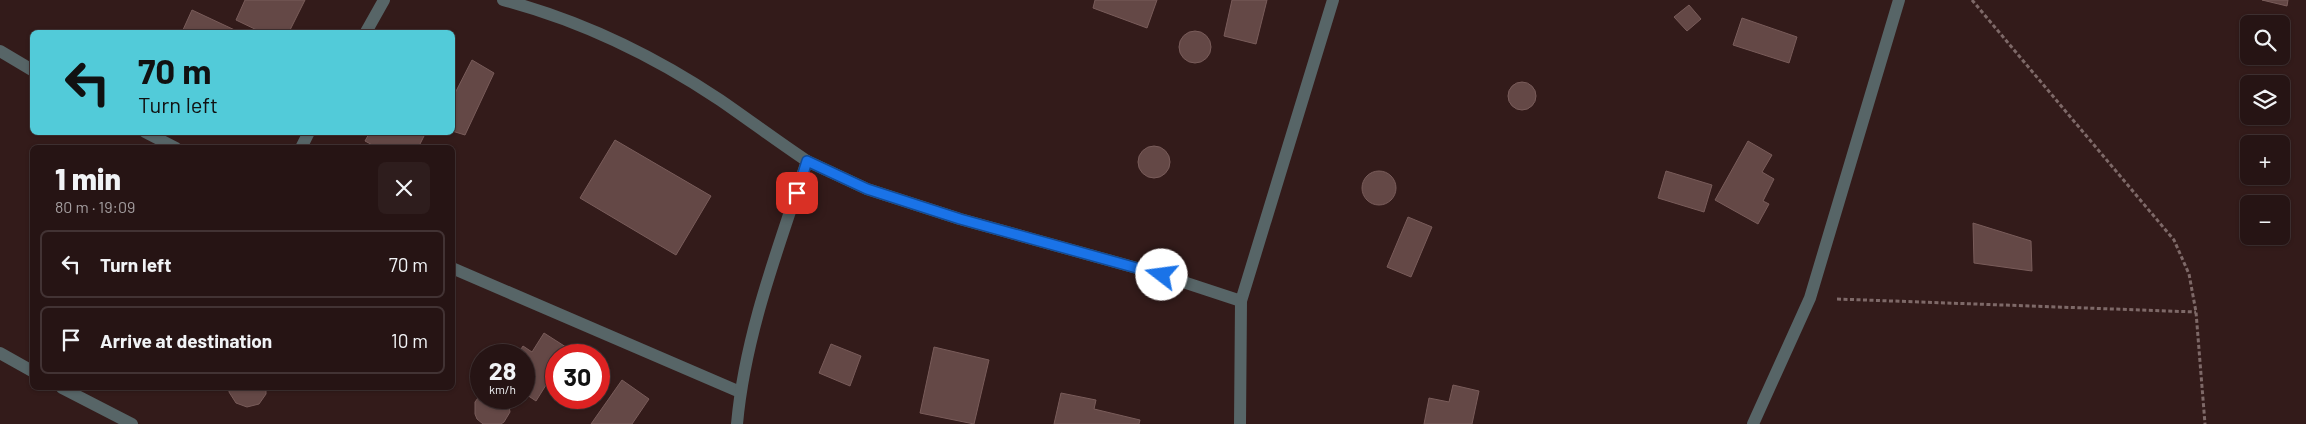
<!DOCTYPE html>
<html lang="en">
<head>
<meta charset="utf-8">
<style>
	:root { --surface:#261414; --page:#2e1d1d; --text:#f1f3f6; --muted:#a49ea0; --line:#423334 }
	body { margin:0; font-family:Barlow,sans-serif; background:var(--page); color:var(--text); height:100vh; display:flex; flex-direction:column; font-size:19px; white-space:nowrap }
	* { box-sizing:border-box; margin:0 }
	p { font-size:16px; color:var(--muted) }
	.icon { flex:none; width:28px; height:28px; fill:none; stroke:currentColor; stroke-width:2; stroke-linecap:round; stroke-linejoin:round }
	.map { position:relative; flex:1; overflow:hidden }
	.sheet { position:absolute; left:30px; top:145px; width:425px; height:245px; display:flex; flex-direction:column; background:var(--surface); border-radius:8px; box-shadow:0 1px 4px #0004,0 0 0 1px var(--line) }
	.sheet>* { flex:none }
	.guide { position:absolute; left:30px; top:30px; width:425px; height:105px; border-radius:8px; box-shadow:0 1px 4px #0004,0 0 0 1px var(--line); background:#52cbd9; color:#111; overflow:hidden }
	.buttons { position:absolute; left:2240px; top:15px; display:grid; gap:10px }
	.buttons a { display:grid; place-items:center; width:50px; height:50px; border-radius:8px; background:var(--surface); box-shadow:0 1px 4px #0004,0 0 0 1px var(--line); font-size:25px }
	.speed { position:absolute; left:470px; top:344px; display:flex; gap:10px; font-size:25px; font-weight:700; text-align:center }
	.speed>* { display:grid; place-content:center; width:65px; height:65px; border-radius:50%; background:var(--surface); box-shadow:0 1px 4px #0004,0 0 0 1px var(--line); line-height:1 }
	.speed small { font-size:12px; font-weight:400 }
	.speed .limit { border:8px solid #d22; background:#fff; color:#111 }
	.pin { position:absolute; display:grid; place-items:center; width:42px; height:42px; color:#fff; margin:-21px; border-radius:10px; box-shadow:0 2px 8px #0006 }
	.me { position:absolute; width:55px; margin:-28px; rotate:285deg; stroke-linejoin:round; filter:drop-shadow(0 0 4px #0008) }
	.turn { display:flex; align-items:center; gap:18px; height:105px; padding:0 25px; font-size:22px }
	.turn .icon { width:65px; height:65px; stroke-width:2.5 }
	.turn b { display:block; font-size:35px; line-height:42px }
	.round { display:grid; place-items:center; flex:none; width:52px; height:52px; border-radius:8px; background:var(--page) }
	.head { display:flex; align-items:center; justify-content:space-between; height:85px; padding:0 25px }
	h1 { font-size:30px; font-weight:800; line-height:38px }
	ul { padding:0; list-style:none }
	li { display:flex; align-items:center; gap:15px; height:68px; margin:0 10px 8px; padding:0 15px; border:2px solid var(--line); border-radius:8px }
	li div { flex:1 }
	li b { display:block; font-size:19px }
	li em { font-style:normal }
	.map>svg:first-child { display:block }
</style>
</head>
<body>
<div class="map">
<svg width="2306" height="424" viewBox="0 0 2306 424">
	<rect width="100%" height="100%" fill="#331b1a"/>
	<g fill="#644846" stroke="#795c5a">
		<polygon points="245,0 305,0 289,32 261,32 236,20"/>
		<polygon points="1095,0 1157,0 1147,28 1093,8"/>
		<polygon points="1232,0 1267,0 1256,44 1224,36"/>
		<polygon points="2262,0 2288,0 2287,6"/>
		<polygon points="1689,5 1701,19 1687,31 1674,17"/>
		<polygon points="192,10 239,32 182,32"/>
		<polygon points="1742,18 1797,37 1789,63 1733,45"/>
		<circle cx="1195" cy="47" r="16"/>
		<polygon points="472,60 494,73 465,135 452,131 452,99"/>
		<circle cx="1522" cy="96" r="14"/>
		<polygon points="370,132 426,132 418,148 378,148 365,141"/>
		<polygon points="615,140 711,196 676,255 580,198"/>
		<polygon points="1748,141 1772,155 1762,172 1774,179 1763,201 1769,204 1758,224 1715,200"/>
		<circle cx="1154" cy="162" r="16"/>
		<polygon points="1666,171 1712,185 1704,212 1658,198"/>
		<circle cx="1379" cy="188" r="17"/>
		<polygon points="1408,217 1432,227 1411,277 1387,267"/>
		<polygon points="1973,223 2031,241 2032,271 1974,263"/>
		<polygon points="544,333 569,349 565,355 556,355 556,369 536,401 524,393 524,355 517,355 523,346 532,352"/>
		<polygon points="831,344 861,356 850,386 819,373"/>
		<polygon points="934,347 989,360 974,424 920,413"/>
		<polygon points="622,380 649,399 632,424 591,424"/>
		<polygon points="1453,385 1479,391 1472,424 1424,424 1429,398 1449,402"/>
		<polygon points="229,388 266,388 266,394 259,404 247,407 236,403 229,392"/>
		<polygon points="1061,393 1096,400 1094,409 1140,420 1139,424 1054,424"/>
		<polygon points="481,394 481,398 505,398 508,400 510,412 504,422 501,424 483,424 477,419 475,414 475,402"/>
	</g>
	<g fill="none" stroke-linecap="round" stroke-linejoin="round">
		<g stroke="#7e6968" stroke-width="3" stroke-dasharray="4 2.5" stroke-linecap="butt">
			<polyline points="1972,0 2174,240 2189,274 2196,312 2205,424"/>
			<polyline points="1837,299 2196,312"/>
		</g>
		<g stroke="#576567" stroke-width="12">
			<path d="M503,0C579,20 654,56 720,100C749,120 777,141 807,161"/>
			<polyline points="366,32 384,0"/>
			<polyline points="0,51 32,70"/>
			<polyline points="145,132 176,148"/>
			<polyline points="301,148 309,132"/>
			<polyline points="452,268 740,392"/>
			<polyline points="1241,301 1333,0"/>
			<polyline points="0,353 32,371"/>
			<polyline points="62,388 132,424"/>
			<path d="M737,424C745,334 779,246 807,161L867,189L960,219L1162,275L1241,301L1240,424"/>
			<polyline points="1753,424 1810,298 1899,0"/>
		</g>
	</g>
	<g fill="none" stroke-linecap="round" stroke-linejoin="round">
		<defs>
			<polyline id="route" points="797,193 807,161 867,189 960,219 1162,275"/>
		</defs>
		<use href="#route" stroke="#114b97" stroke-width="12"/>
		<use href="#route" stroke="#1a73e8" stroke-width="9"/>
	</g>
</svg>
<div class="buttons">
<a><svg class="icon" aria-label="search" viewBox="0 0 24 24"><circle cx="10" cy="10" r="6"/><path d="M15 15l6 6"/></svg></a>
<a><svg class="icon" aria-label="layers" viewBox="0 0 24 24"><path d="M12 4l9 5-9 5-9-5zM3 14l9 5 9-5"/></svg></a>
<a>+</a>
<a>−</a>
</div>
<div class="speed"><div>28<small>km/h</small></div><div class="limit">30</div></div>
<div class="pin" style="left:797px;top:193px;background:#d93025"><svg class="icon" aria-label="arrive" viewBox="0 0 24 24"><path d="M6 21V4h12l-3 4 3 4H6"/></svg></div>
<svg class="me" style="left:1162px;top:275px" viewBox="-20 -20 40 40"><circle r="19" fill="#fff"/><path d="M0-13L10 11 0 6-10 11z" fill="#1a73e8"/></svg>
<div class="guide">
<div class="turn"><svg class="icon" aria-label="left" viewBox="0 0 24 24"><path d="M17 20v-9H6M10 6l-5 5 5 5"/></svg><div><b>70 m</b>Turn left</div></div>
</div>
<section class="sheet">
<div class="head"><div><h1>1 min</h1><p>80 m · 19:09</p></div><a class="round"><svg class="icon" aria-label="close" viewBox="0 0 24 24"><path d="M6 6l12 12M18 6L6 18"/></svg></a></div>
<ul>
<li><svg class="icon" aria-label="left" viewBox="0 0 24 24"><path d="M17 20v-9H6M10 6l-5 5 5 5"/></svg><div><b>Turn left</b></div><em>70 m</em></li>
<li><svg class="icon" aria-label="arrive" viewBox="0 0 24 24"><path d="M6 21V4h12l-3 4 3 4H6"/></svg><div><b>Arrive at destination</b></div><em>10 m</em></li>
</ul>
</section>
</div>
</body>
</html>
